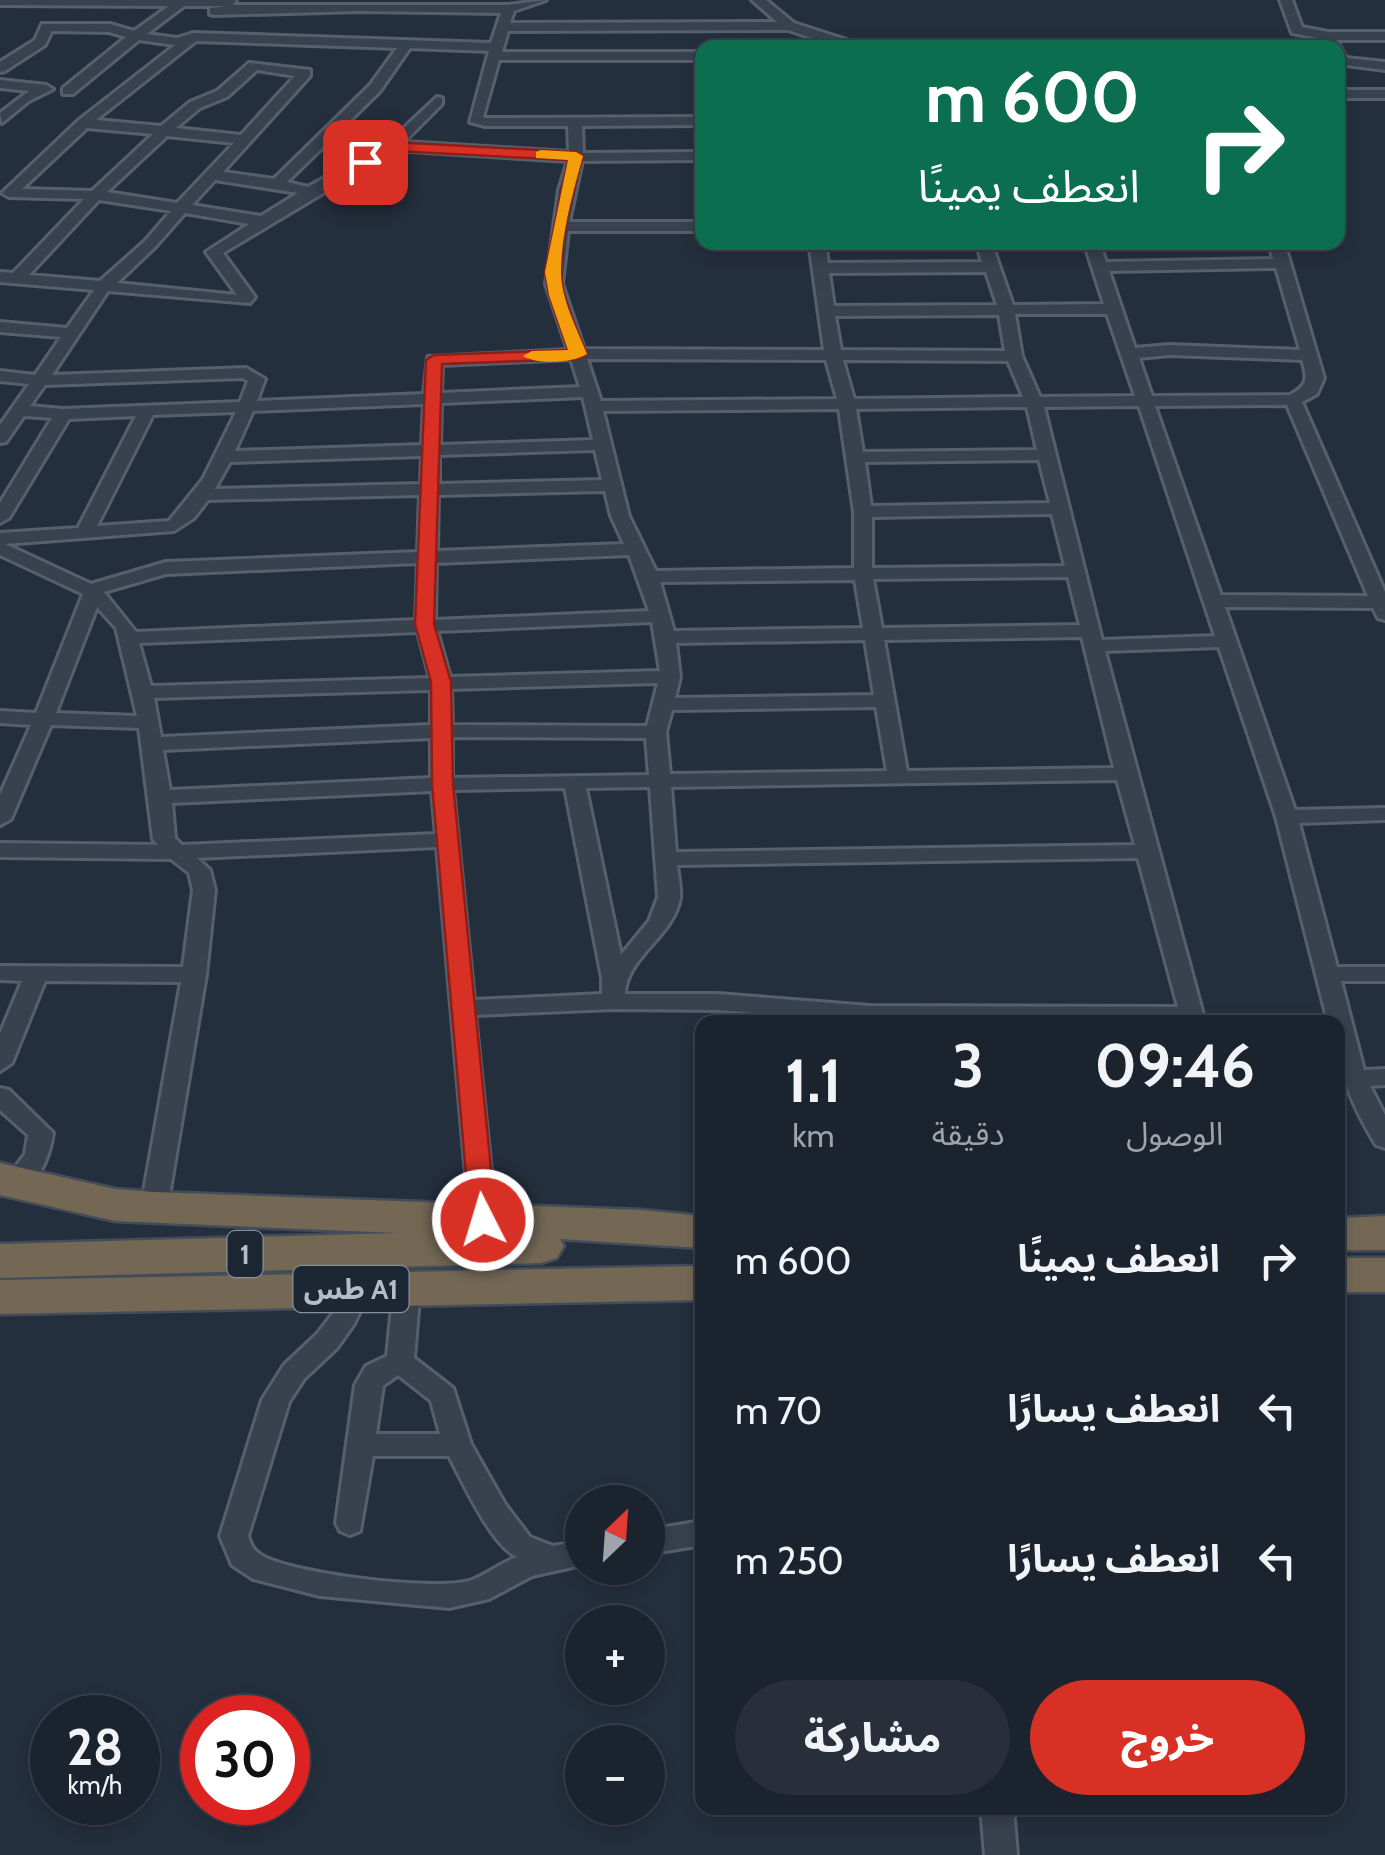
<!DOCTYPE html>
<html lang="ar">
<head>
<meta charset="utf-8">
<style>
	:root { --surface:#1b232e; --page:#282f3a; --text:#f1f3f6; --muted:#a0a4aa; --line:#39404a; --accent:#d93025 }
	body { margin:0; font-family:Cabin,"Noto Sans Arabic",sans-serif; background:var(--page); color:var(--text); direction:rtl; height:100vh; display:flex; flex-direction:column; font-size:38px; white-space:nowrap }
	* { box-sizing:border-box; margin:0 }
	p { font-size:32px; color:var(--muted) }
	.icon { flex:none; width:55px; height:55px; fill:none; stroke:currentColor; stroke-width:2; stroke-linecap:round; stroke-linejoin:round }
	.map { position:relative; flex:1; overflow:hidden; direction:ltr }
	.sheet { position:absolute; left:695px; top:1015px; width:650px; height:800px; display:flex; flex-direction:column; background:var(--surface); border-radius:20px; box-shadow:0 5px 15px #0003,0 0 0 2px var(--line); direction:rtl }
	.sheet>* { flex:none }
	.guide { position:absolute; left:695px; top:40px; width:650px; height:210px; border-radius:20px; box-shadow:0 5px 15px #0003,0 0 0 2px var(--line); direction:rtl; background:#0b6e4f; color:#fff; overflow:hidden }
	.needle { width:65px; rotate:25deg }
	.buttons { position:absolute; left:565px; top:1485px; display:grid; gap:20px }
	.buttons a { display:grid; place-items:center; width:100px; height:100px; border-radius:50%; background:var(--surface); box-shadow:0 5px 15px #0003,0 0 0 2px var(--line); font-size:50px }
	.speed { position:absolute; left:30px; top:1695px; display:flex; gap:20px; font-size:50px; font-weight:700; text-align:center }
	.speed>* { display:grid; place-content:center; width:130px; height:130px; border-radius:50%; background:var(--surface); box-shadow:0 5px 15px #0003,0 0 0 2px var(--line); line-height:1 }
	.speed small { font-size:25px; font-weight:400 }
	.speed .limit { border:15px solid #d22; background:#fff; color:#111 }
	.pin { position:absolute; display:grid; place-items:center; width:85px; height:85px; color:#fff; margin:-42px; border-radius:20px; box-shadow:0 5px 15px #0006 }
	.me { position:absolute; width:110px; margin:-55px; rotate:355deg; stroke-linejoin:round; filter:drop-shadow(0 0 8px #0008) }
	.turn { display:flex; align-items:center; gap:35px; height:210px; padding:0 40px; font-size:45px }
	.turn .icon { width:130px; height:130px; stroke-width:2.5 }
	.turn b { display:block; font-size:70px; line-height:85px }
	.eta { display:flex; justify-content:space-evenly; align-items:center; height:170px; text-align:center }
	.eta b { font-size:60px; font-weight:800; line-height:70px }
	.button { display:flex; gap:20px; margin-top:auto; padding:20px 40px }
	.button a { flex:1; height:115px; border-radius:60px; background:var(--accent); color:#fff; font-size:40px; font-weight:800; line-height:115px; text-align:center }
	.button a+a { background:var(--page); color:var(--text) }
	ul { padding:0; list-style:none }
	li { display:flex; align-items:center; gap:30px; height:150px; padding:0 40px }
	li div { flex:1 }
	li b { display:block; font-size:38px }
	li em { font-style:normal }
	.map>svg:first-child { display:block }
</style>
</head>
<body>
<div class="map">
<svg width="1385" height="1855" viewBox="0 0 1385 1855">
	<rect width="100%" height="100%" fill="#242f3e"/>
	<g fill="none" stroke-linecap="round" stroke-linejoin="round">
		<defs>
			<g id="street">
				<path d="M0,0H236L233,5H508L546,0L514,11L510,23L777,22L752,0H766L794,23L862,45L842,48L788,30L508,31L502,52H702V60H499L483,117L486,118L702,117V125L582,126L583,153L702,152V160L582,161L569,222H702V231H568L562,284L584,349L824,350L809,242H825L828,263L982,262L976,242H991L1013,305L1104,304L1084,242H1099L1106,262L1273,259L1269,242H1284L1324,378L1317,394L1302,402L1385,592V620L1378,618L1373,608L1225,607L1295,810L1385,808V820L1299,823L1337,967H1385V981H1341L1364,1070L1385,1069V1085L1370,1086L1385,1115V1148L1376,1145C1350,1101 1338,1074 1338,1022H1328L1276,817L1219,647L1105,651L1205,1022H870L718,1010L613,1009L475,1015L496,1220L492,1226H474L470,1220L437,847L197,858L210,870L215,890L206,975L167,1208L163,1214H145L141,1208L181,982L45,981L12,1063L0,1071V1034L22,981L0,980V966L183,967L193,890L189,873L171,859L0,857V843L158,845L153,839L139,728L51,725L11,819L0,825V795L31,725L0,723V711L36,713L83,594L0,555V533L78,528L136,416L69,419L9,518L0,523V503L52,418L24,416L6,442L0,443V425L29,384L0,381V371L35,375L61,337L0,332V322L67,328L94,290L0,282V272L13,273L84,199L9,197L2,193L79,120L175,45L139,40L73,94H63V88L126,37L109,32L52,31L45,45L5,71L0,72V62L35,40L42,24H110L134,31L169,6L0,5ZM184,6H228L210,8V14L214,15L360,11L501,13L491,43L193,33L177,38L147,34ZM196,41L397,48L370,85L274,179L223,172L310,76V70L249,63L217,91L190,102L161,126L96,120ZM410,48L489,51L470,122L485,126H568L569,152L404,142L442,104V98L437,97L388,143L308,187L287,182L380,91ZM257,70L295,76L241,135L176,128L200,108L227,97ZM87,128L153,134L92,191L22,189ZM167,136L234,143L177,203L107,192ZM395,150L568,161L559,190L546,284L568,350L428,357L424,394L257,401L265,379L246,368L52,375L108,291L250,303L255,297L223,253ZM215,180L298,193L261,216L192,205ZM99,200L171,211L145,241L100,281L29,275ZM185,213L249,224L206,252L237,295L117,283L155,247ZM1276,268L1300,350L1169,345L1135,348L1109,271ZM986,272L997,305L834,306L829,273ZM1015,314H1107L1135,396L1040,397L1022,356ZM999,315L1005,351L841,350L835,316ZM1169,355L1302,360C1308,379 1308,385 1290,395L1152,396L1139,358ZM571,359L580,387L441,393L442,365ZM587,359L826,360L837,399L601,401ZM843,360L1008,361L1023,397L854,399ZM243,378L248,381L240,402L63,409L30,406L45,385ZM583,397L593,440L440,445L441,403ZM424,404L422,445L235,451L253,411ZM1287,405L1368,596L1221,595L1155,406ZM1139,406L1215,636L1102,640L1044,407ZM1027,407L1037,450L863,452L856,409ZM839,409L854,512V568L656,571L629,516L603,411ZM236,412L203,479L169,521L97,526L153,415ZM595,450L602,480L439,484V455ZM422,456L421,484L215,489L230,462ZM1039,460L1050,503L871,506L865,462ZM605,491L611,516L624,544L437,551L438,495ZM420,495L418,552L166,562L91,584L5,544L174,531L194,518L208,500ZM1052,514L1065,566L872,568V517ZM629,555L649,611L435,620L436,563ZM418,563L416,620L136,632L104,592L166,574ZM1068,577L1080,625L882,628L873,579ZM855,580L863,628L674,631L660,582ZM97,607L116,628L137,716L56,713ZM652,622L660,671L450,677L437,631ZM418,632L430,678L151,686L139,643ZM1082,637L1114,768L907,771L884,640ZM865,640L874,695L675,698L680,677L676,643ZM658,683L647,726L452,725L451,689ZM431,690V725L161,737L154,698ZM876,707L887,771L670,774L666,732L672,710ZM452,737L646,738L649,775L452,778ZM431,738V778L170,790L163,750ZM1117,780L1135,845L676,852L671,787ZM650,787L658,897L649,921L621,955L586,788ZM565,788L602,978V994L474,1000L453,790ZM432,791L436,834L182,845L175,838L172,803ZM1138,858L1178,1007L870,1006L718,994H625C626,957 674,936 680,898C681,888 678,875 677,865Z"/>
				<polygon points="1280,0 1292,0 1302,27 1328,32 1385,32 1385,40 1336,40 1346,58 1385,62 1385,70 1338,64 1338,48 1327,48 1323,39 1292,33"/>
				<polygon points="0,80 46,85 53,89 29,101 2,123 0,113 29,91 0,88"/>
				<rect x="1338" y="90" width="47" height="8"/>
				<path d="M0,1088L9,1090L53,1133C50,1155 35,1199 7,1190L3,1184L25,1154L28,1135L0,1110Z"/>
				<path d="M407,1277L416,1280L420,1287L414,1358L453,1388L471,1444L505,1504L530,1537L553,1546L582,1541V1565L532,1576L489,1599L449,1608L320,1596L253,1579L232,1565L220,1536L262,1400L284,1365L317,1334L334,1312L349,1281L358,1278L367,1281L371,1288L354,1324L337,1348L304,1379L289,1402L248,1536C251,1545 253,1550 261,1555C291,1574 434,1591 469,1581C485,1576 500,1563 517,1557C491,1545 463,1482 449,1456H373L360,1531L350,1535L340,1531L336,1523L355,1385L366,1366L387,1356L394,1287L398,1280ZM398,1375L431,1401L440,1434H376L383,1386Z"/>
				<polygon points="702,1521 702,1545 648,1554 648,1530"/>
				<polygon points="981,1808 1013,1808 1017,1855 985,1855"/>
			</g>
			<g id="highway">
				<polygon points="0,1163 115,1189 154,1192 641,1210 702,1216 702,1248 560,1239 564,1246 557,1258 541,1263 0,1278 0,1244 397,1233 115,1221 0,1195"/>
				<polygon points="1385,1216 1385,1250 1338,1250 1338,1218"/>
				<rect x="1338" y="1258" width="47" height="34"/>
				<polygon points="702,1266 702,1300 0,1314 0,1280"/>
			</g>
		</defs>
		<use href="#street" stroke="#565f6c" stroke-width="6"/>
		<use href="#highway" stroke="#434c59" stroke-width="5"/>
		<use href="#street" fill="#38414e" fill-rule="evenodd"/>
		<use href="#highway" fill="#746855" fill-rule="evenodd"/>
	</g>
	<path fill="#d93025" stroke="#8d1f18" stroke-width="2.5" d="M393,142L576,152L583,156C573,192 561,234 561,272C561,299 577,329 587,354L578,359L442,364L434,624L451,682L453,784L496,1220L492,1227H474L470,1220L432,784L431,682L415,624L426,360L434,355L568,350L549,295L545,272L568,160L395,151L370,165L358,162Z"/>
	<path fill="#f59e0b" d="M541,150L576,152L583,156C573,192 561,234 561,272C561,299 577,329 587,354C573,363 537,365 523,356L532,351L568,350L549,295L545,272L568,160L536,158V152Z"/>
	<g text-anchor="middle" stroke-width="8" stroke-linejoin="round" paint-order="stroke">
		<g fill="#1d2633" stroke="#878f9c" stroke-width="2.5">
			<rect x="227.5" y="1231" width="35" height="46" rx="8"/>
			<rect x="293.5" y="1266" width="115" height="46" rx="8"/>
		</g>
		<g font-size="28" font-weight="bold" fill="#b4bcc9">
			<text x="245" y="1264">1</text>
			<text x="351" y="1299">طس A1</text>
		</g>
	</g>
</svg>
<div class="buttons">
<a><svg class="needle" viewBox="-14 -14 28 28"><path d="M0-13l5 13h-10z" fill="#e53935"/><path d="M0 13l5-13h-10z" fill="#a0a4aa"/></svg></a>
<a>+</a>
<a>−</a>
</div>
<div class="speed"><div>28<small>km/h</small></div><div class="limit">30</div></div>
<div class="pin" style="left:365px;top:162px;background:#d93025"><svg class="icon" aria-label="arrive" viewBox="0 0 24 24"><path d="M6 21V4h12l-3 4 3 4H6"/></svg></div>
<svg class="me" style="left:483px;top:1220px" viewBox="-20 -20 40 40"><circle r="17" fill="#d93025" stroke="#fff" stroke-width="3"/><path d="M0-11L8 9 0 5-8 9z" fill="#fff"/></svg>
<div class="guide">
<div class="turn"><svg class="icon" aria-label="right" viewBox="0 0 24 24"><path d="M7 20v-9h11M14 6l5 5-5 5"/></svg><div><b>600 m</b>انعطف يمينًا</div></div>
</div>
<section class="sheet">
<div class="eta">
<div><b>09:46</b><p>الوصول</p></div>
<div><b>3</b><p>دقيقة</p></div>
<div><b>1.1</b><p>km</p></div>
</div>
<ul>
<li><svg class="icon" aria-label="right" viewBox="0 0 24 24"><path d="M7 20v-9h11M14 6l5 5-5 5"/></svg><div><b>انعطف يمينًا</b></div><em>600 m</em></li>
<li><svg class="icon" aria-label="left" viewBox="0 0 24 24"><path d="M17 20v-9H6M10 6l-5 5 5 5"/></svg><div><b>انعطف يسارًا</b></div><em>70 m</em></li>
<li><svg class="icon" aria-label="left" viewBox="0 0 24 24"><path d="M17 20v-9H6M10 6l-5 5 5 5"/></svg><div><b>انعطف يسارًا</b></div><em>250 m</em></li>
</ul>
<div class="button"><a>خروج</a><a>مشاركة</a></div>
</section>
</div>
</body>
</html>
